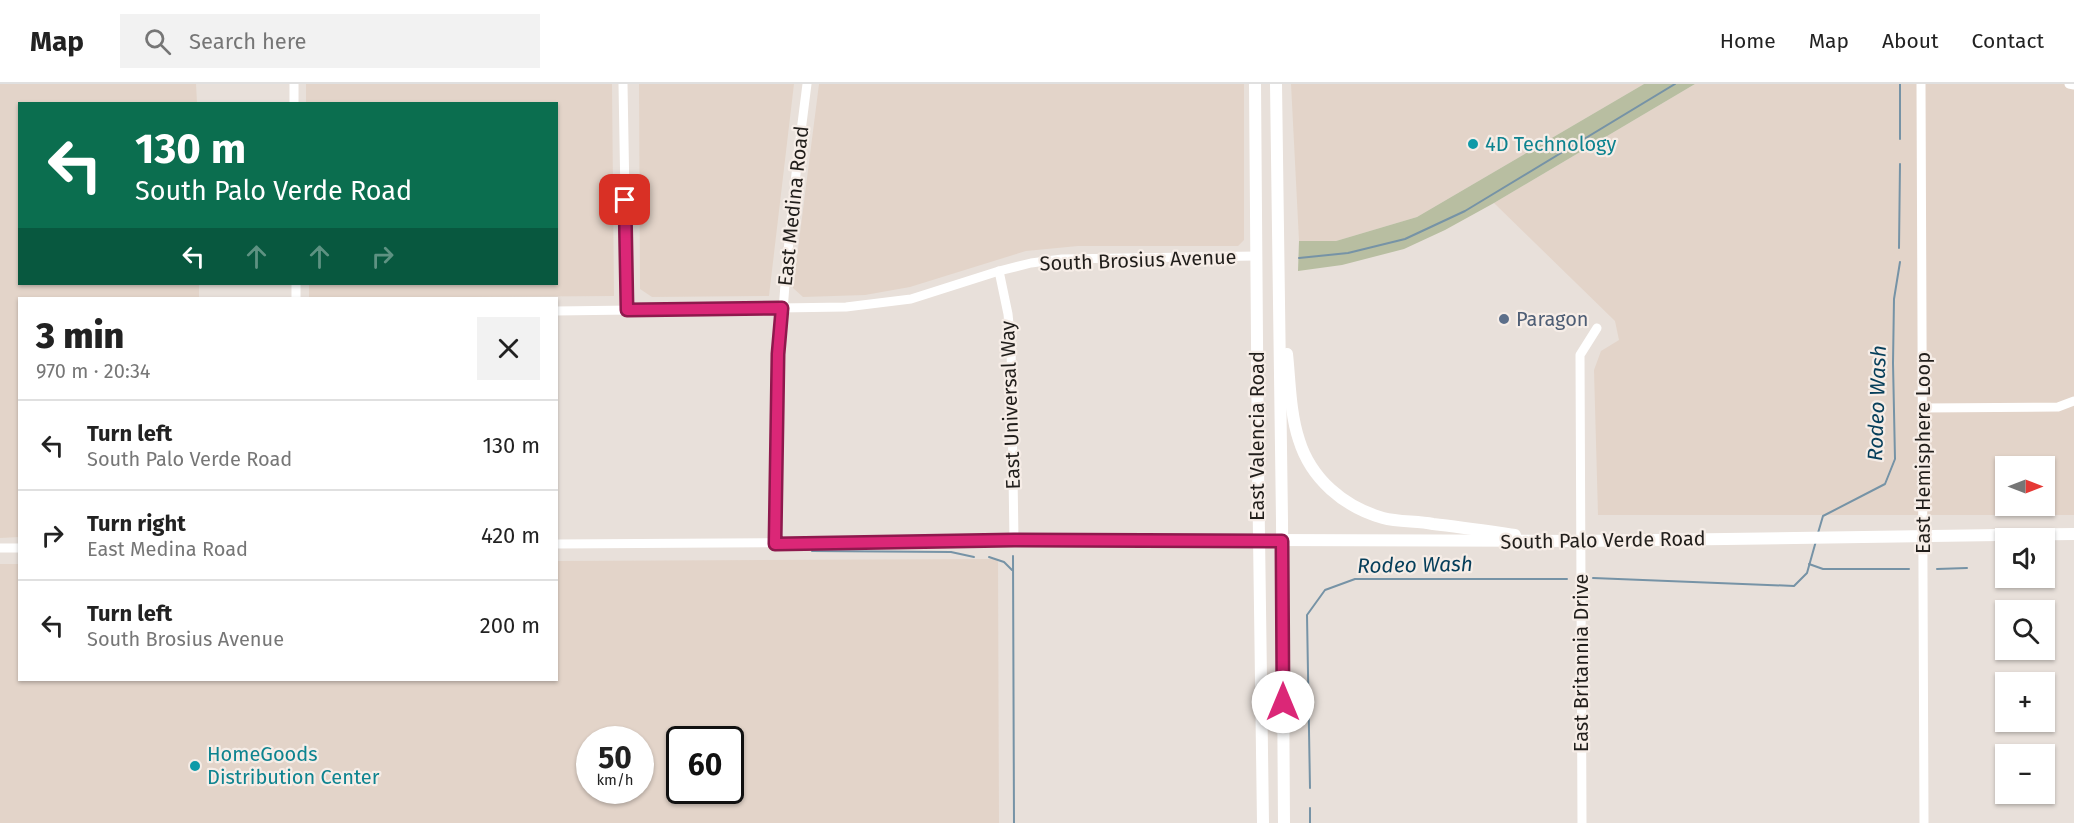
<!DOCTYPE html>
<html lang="en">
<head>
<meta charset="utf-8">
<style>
	:root { --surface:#fff; --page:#f2f2f2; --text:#222; --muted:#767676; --line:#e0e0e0 }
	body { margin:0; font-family:"Fira Sans",sans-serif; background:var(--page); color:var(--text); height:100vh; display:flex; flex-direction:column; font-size:22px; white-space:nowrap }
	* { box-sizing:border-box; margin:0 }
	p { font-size:20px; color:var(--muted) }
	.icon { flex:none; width:33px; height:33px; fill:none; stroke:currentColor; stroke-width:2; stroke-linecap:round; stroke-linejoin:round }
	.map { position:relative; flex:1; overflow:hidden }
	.drawer { position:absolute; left:18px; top:213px; width:540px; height:384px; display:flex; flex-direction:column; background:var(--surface); border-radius:0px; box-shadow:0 2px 4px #0004 }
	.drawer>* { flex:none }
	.banner { position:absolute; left:18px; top:18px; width:540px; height:183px; border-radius:0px; box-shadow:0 2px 4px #0004; background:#0b6e4f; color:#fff; overflow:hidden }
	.needle { width:39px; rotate:90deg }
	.fabs { position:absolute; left:1995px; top:372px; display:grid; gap:12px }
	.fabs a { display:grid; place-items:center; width:60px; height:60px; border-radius:0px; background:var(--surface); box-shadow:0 2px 4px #0004; font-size:30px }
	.speed { position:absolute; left:576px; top:642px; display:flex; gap:12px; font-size:30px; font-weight:700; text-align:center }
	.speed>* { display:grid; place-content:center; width:78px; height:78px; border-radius:50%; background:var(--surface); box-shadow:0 2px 4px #0004; line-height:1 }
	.speed small { font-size:15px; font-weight:400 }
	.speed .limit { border:3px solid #111; border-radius:9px; background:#fff; color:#111 }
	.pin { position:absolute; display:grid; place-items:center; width:51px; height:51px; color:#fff; margin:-26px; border-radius:12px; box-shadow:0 3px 9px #0006 }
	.me { position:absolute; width:66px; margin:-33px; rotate:0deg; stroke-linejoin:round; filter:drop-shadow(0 0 4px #0008) }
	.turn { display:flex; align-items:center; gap:21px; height:126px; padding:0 18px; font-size:27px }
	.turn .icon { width:78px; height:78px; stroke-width:2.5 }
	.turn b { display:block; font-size:42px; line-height:51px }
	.lanes { display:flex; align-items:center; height:57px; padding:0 18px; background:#0003; justify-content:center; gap:30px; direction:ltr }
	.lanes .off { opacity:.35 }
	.round { display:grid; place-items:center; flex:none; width:63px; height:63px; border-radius:0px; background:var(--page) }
	.overview { display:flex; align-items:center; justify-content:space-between; height:102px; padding:0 18px }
	h1 { font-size:36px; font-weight:800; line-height:45px }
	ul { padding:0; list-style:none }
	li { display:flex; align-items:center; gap:18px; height:90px; padding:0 18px; border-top:2px solid var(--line) }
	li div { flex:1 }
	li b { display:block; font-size:22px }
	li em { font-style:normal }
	header { display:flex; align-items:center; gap:36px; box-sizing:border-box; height:84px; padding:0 30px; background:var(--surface); border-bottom:2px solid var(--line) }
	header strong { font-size:28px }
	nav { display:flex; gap:33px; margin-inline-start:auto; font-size:21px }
	.search { width:420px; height:54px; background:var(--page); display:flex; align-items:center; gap:15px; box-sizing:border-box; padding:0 21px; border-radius:0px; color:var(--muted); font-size:22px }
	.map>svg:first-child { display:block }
</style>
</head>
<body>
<header>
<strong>Map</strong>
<div class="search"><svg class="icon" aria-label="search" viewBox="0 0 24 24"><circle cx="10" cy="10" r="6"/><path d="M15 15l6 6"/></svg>Search here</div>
<nav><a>Home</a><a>Map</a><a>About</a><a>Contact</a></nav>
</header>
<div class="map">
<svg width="2074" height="739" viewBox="0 0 2074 739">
	<rect width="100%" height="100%" fill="#e8e0da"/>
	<g fill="#e3d4c9" fill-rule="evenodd">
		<polygon points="0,0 196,0 197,19 20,20 20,200 199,200 199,214 20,214 19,453 0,454"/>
		<polygon points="306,0 612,0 614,212 309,214 309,200 556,200 556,20 306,19"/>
		<polygon points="639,0 794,0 769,212 652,213 640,205"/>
		<polygon points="819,0 1244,0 1244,156 1238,162 1078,162 1026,167 910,203 865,211 803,213 793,204"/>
		<polygon points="1291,0 1644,0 1417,133 1336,157 1299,157"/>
		<path d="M1695,0H2074V431H1598L1594,286L1601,267L1619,256L1615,237L1494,119ZM2006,382H2044V422H2006Z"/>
		<path d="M998,475L999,739H0V480H19L20,596H556L557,477ZM590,656H640V706H590ZM680,656H730V706H680Z"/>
	</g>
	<polygon fill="#b8bea1" points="1644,0 1695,0 1494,119 1445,146 1404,165 1342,181 1298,187 1299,157 1336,157 1417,133"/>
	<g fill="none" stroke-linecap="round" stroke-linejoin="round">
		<g stroke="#7693a6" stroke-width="2">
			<polyline points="1900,55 1900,0"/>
			<polyline points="1899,164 1900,80"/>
			<polyline points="1299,174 1348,169 1405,155 1465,127 1675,0"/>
			<polyline points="1818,449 1823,432 1885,400 1895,375 1893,279 1894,215 1900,178"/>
			<polyline points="812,467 951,468 974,473"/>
			<polyline points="1013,472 1014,739"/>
			<polyline points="989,473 1004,478 1012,486"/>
			<polyline points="1809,480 1823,485 1909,485"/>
			<polyline points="1937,485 1967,484"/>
			<polyline points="1593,494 1794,502 1807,489 1816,457"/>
			<polyline points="1310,704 1307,531 1325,506 1355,495 1567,495"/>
			<polyline points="1310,739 1310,724"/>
		</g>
		<g stroke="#fff" stroke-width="9">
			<polyline points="294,0 294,20"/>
			<polyline points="623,0 627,226"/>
			<polyline points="1921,0 1924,739"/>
			<polyline points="2069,0 2074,1"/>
			<polyline points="999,187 1008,230 1011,261 1014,456"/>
			<polyline points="296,200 296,214"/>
			<polyline points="556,227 846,223 911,215 999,187 1031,179 1062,175 1256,172"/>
			<polyline points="1923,324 2058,323 2074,317"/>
			<polyline points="556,460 1257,456"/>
			<path d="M775,460C773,305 787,153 807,0"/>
			<polyline points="0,464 20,464"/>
			<polyline points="1582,739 1580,271 1597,244"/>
		</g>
		<g stroke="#fff" stroke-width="12">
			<path d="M1255,0C1257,246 1258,493 1263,739"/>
			<polyline points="1276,0 1282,437 1284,739"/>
			<path d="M1287,270C1290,298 1290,329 1299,356C1311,395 1344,423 1383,434C1398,438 1417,437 1433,440C1460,443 1487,447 1515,451"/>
			<polyline points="1257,456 1580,457 2074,450"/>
		</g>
	</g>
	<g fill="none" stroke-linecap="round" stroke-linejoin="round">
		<defs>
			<polyline id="route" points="625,116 627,226 782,224 778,270 775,460 1014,456 1282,457 1283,618"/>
		</defs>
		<use href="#route" stroke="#8e194d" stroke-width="15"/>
		<use href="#route" stroke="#db2777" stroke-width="10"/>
	</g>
	<g fill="#0f9aa8" stroke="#f6ede7" stroke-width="2">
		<circle cx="1473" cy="60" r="6"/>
		<circle cx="195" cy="682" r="6"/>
	</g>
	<circle fill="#5c6f8a" stroke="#f6ede7" stroke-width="2" cx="1504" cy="235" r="6"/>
	<g text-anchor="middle" stroke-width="4.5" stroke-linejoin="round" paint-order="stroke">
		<g font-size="20" fill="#0d838f" stroke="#f6ede7" text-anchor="start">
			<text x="1485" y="67">4D Technology</text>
			<text x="207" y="677">HomeGoods<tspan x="207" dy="23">Distribution Center</tspan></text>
		</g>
		<g font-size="20" fill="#211e1b" stroke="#f6ede7">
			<text transform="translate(793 122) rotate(-84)" y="7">East Medina Road</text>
			<text transform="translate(1138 176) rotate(-2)" y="7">South Brosius Avenue</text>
			<text transform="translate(1010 321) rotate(-92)" y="7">East Universal Way</text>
			<text transform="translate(1257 352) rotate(-90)" y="7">East Valencia Road</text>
			<text transform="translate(1923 369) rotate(-90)" y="7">East Hemisphere Loop</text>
			<text transform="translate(1603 456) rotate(-1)" y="7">South Palo Verde Road</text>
			<text transform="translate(1581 579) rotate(-90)" y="7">East Britannia Drive</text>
		</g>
		<g font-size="20" fill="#4e5e75" stroke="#f6ede7" text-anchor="start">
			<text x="1516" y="242">Paragon</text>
		</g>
		<g font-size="21" font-style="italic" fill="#053e5a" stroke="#f6ede7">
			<text transform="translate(1877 319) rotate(-88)" y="7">Rodeo Wash</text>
			<text transform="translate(1415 481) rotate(-1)" y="7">Rodeo Wash</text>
		</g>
	</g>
</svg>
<div class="fabs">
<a><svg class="needle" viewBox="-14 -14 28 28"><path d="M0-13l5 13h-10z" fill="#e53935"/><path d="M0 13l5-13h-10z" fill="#767676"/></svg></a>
<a><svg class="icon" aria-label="sound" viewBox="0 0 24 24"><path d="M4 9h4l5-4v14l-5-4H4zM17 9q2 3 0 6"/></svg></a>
<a><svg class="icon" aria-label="search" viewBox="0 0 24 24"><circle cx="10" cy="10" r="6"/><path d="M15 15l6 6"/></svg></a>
<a>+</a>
<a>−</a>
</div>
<div class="speed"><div>50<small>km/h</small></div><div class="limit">60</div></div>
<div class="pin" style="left:625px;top:116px;background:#d93025"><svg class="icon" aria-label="arrive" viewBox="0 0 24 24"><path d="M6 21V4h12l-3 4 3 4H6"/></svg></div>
<svg class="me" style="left:1283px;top:618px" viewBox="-20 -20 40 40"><circle r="19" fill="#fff"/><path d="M0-13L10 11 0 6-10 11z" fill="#db2777"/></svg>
<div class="banner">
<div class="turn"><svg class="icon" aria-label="left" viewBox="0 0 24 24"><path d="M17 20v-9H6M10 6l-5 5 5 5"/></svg><div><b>130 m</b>South Palo Verde Road</div></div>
<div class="lanes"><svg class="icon" aria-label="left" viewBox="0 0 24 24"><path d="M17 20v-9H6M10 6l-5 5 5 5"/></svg><svg class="icon off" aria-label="ahead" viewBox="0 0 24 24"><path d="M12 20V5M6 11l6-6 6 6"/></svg><svg class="icon off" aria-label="ahead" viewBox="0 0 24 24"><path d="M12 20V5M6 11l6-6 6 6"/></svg><svg class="icon off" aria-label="right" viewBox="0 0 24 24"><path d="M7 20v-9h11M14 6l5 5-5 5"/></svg></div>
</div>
<section class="drawer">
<div class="overview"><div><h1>3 min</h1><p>970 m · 20:34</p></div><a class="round"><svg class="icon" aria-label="close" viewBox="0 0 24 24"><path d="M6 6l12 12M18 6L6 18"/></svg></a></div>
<ul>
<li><svg class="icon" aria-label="left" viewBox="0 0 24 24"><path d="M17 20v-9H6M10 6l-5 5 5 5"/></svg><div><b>Turn left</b><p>South Palo Verde Road</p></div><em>130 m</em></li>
<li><svg class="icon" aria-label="right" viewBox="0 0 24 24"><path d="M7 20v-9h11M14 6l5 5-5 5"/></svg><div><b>Turn right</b><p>East Medina Road</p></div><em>420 m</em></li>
<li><svg class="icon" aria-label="left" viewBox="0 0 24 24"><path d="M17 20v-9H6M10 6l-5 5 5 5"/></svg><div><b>Turn left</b><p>South Brosius Avenue</p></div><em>200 m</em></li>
</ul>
</section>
</div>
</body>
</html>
